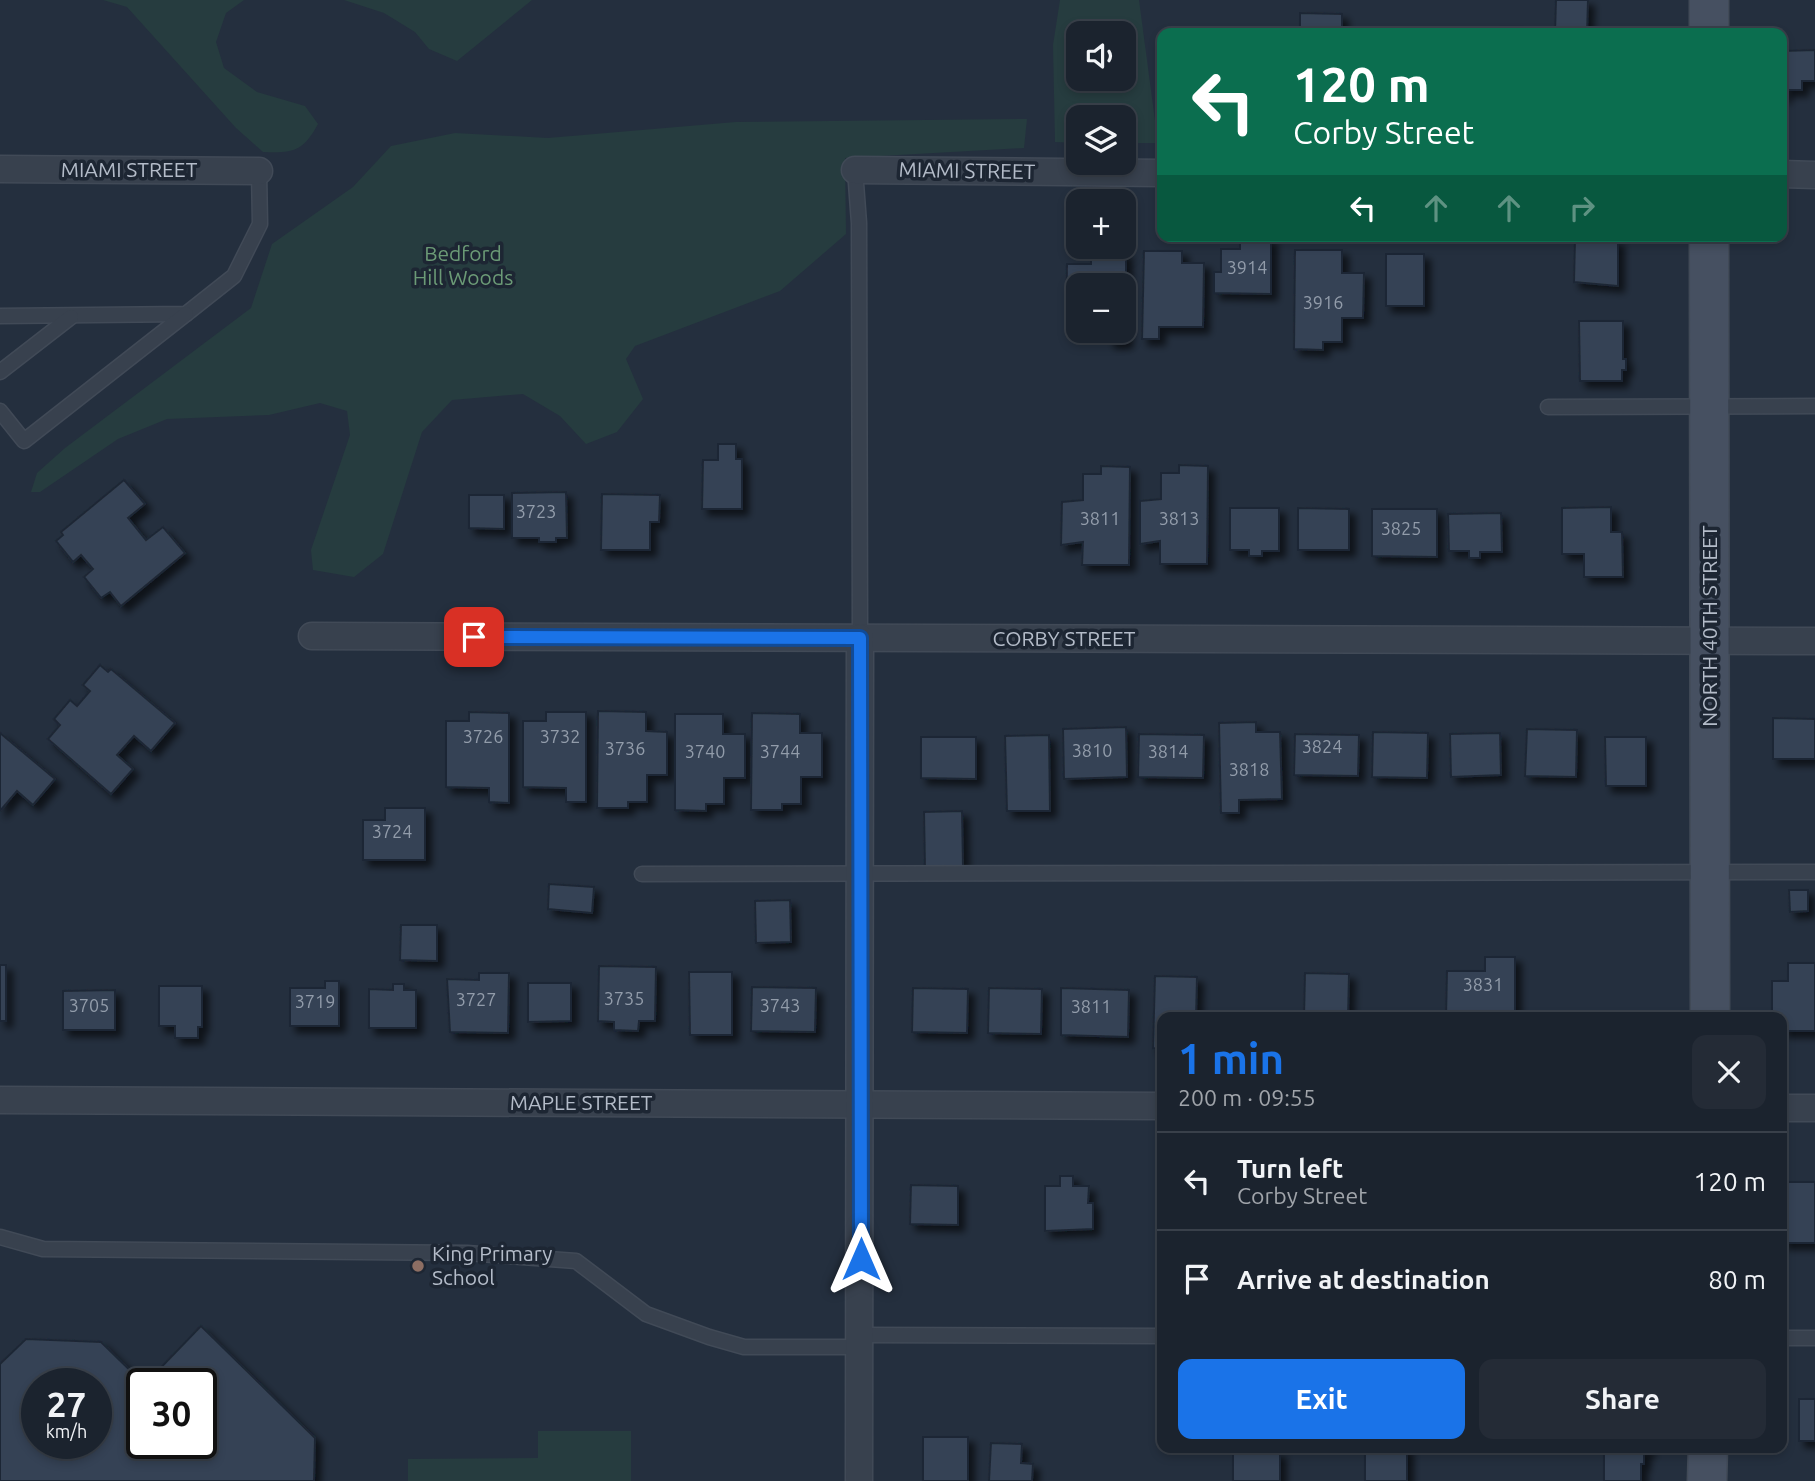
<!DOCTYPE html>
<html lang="en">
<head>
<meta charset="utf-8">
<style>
	:root { --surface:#1b232e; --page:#242b36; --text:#f1f3f6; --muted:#a0a4aa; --line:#39404a; --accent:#1a73e8 }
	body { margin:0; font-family:Ubuntu,sans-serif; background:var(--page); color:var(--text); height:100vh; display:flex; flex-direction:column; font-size:26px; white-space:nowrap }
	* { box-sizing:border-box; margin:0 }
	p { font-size:23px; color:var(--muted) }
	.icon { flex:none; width:38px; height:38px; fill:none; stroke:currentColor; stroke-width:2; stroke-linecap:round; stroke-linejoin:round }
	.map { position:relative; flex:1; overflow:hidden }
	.details { position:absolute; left:1157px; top:1012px; width:630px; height:441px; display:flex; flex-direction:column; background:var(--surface); border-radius:14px; box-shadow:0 4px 10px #0003,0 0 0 2px var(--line) }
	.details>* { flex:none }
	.guide { position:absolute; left:1157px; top:28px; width:630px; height:214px; border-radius:14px; box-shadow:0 4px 10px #0003,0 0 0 2px var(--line); background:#0b6e4f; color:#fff; overflow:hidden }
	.fabs { position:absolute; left:1066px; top:21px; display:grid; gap:14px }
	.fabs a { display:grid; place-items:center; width:70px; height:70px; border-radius:14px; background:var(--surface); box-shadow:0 4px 10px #0003,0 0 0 2px var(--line); font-size:35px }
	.speed { position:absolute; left:21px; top:1368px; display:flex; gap:14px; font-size:35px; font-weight:700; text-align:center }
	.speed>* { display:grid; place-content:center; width:91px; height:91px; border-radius:50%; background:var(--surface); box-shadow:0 4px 10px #0003,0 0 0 2px var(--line); line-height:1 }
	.speed small { font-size:18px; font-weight:400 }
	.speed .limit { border:4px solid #111; border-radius:10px; background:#fff; color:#111 }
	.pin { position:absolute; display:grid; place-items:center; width:60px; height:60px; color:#fff; margin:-30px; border-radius:14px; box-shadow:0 4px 10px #0006 }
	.me { position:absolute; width:77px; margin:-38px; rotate:0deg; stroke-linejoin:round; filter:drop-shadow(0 0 5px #0008) }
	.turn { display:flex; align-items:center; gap:24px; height:147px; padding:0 21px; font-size:32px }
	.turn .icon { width:91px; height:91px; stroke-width:2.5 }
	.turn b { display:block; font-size:49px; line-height:60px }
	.lanes { display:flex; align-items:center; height:66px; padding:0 21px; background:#0003; justify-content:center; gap:35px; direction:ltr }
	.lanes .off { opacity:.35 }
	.round { display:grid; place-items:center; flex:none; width:74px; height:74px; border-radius:14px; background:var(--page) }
	.overview { display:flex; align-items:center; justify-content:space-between; height:119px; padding:0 21px }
	h1 { font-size:42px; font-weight:600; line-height:52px; color:var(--accent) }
	.primary-button { display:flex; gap:14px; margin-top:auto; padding:14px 21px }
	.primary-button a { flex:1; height:80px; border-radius:14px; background:var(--accent); color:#fff; font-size:28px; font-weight:600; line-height:80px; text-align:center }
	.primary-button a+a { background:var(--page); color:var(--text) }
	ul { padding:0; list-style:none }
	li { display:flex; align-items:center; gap:21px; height:98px; padding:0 21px; border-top:2px solid var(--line) }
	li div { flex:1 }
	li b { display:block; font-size:26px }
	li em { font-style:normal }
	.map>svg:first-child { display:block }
</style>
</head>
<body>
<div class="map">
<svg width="1815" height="1481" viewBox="0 0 1815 1481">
	<defs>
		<filter id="shadow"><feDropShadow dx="6" dy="6" stdDeviation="3.5" flood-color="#0009"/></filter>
	</defs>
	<rect width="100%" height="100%" fill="#242f3e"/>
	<g fill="#263c3f" fill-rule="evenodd">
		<path d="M103,0H244L226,13L216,42L224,68L257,92L305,106L318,124C303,152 293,153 263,152L236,128L127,7Z"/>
		<polygon points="344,0 532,0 457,61 429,49 415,32 384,13"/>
		<path d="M1060,0H1139L1158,143H1124V117H1078V143L1055,142L1053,45ZM1124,33V79H1078V33Z"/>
		<polygon points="1027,119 1024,148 845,158 846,234 780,291 635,346 626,359 643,399 617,432 586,444 560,416 523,394 452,400 422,432 383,554 354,577 313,570 311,550 350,435 347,411 320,403 269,415 167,419 118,439 40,492 31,492 37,473 65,448 251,308 272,244 353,187 391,146 455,133 548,138 736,122"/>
		<polygon points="538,1431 631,1431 631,1481 408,1481 408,1459 538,1458"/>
	</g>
	<g fill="#364354" stroke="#1f2835" stroke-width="2" fill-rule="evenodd" filter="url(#shadow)">
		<polygon points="1556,0 1588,0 1587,33 1555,33"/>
		<polygon points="1300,13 1342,14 1342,33 1300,33"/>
		<rect x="1493" y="27" width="25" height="6"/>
		<polygon points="1815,50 1815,81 1802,81 1802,90 1785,90 1785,97 1782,97 1782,51"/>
		<polygon points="1240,237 1271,238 1271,294 1214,293 1214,272 1221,272 1221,249 1240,249"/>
		<polygon points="1575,240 1618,240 1618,286 1574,282"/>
		<polygon points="1295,250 1342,250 1342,273 1364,273 1363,318 1342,318 1342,342 1323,342 1323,350 1294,349"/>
		<polygon points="1144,251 1182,251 1182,263 1204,263 1203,327 1159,327 1159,339 1142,339"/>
		<polygon points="1091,252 1126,253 1126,342 1109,342 1109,331 1124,331 1124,285 1078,285 1078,328 1066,328 1067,264 1091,264"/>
		<rect x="1386" y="254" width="38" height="52"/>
		<polygon points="1579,321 1623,321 1623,359 1626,359 1626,370 1622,370 1622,381 1580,381"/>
		<polygon points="718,444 736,444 736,459 742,459 742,509 702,509 703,460 718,460"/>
		<polygon points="1179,465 1208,466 1207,564 1160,564 1160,541 1140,544 1140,501 1161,499 1161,473 1179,473"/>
		<polygon points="1101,466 1130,467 1129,565 1082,565 1083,542 1061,545 1062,502 1083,500 1083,474 1101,474"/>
		<polygon points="124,480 145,504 128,518 146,540 163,527 185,553 121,606 110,592 101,598 84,577 93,569 81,555 73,562 56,541 63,535 61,532"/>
		<polygon points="566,492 567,538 556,538 556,542 539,542 539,538 512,538 512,493"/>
		<polygon points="602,494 660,495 659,522 650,522 650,550 601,550"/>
		<polygon points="469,495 504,495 504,529 469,528"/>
		<polygon points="1611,507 1611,532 1622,532 1623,577 1584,577 1584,554 1562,554 1562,508"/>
		<polygon points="1230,508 1279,508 1279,551 1262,551 1262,556 1249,556 1249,550 1230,550"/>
		<polygon points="1298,508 1349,509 1349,550 1298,550"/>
		<polygon points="1372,509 1437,509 1437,557 1372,556"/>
		<polygon points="1501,513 1502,552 1480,552 1480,558 1469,558 1469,551 1449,551 1448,514"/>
		<polygon points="100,665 108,672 111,669 175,723 151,751 134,736 117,755 133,769 111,794 48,739 60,725 54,719 70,700 77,706 90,691 83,685"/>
		<polygon points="598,711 646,712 646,731 667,732 667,775 647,775 647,802 628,802 628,808 597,808"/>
		<polygon points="469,712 509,713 509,803 489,802 489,788 446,787 446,721 469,721"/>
		<polygon points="546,712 586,712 586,802 566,802 566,788 523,787 523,721 546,721"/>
		<polygon points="752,713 800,714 800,733 822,733 822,777 801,777 801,804 782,804 782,810 751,810"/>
		<polygon points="675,714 723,714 723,734 745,734 745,778 724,778 724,804 706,804 706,811 675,810"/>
		<polygon points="1773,718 1815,719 1815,759 1773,759"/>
		<polygon points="1256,722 1256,732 1280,732 1282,799 1239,800 1239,813 1221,813 1219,723"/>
		<polygon points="1126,727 1127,777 1064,779 1063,729"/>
		<polygon points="1527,729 1577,730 1576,777 1525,776"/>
		<polygon points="1373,732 1428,733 1427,778 1372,777"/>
		<polygon points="0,733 55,779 33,805 17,791 0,811"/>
		<polygon points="1500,733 1501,775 1451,777 1450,734"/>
		<polygon points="1139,734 1204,735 1203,778 1138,777"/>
		<polygon points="1295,734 1359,735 1358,776 1294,775"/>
		<polygon points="1049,735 1050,811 1007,811 1005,736"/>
		<polygon points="921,737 976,737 976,779 921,778"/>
		<polygon points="1605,737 1646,737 1646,786 1606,786"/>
		<polygon points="385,808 425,808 425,860 363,860 363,820 385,820"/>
		<polygon points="962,811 963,867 925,868 924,812"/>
		<polygon points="549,884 594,887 592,913 548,909"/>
		<polygon points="1789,890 1808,890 1808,911 1790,912"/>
		<polygon points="790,900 791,942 756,943 755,901"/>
		<polygon points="401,925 437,925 437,961 400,960"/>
		<polygon points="1485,957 1515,957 1515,1017 1446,1017 1447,971 1485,971"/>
		<polygon points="1788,963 1815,963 1815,1031 1782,1031 1782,1017 1772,1017 1772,981 1788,981"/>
		<rect x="0" y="965" width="6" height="56"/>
		<polygon points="599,966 656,967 655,1021 639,1021 638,1031 614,1030 614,1022 598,1021"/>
		<polygon points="689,972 732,972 732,1035 690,1035"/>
		<polygon points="479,973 509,973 508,1033 450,1032 447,979 479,980"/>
		<polygon points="1305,973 1349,974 1348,1017 1304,1017"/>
		<polygon points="1155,976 1197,977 1196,1017 1162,1017 1162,1049 1153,1048"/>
		<polygon points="325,981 339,981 339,1026 290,1026 290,988 325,988"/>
		<polygon points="528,983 571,983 571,1021 528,1022"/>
		<polygon points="393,984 404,984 404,990 416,990 416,1028 369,1028 369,989 393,990"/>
		<polygon points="159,986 202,986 202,1027 198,1027 198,1038 175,1038 175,1026 159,1026"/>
		<polygon points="752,987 816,988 815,1032 751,1031"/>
		<polygon points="913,988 968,989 967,1033 912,1032"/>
		<polygon points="989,988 1042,989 1041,1034 988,1033"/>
		<polygon points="1061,988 1129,990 1128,1037 1061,1035"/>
		<polygon points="115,990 115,1030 63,1030 63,991"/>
		<polygon points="1060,1176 1073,1176 1073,1186 1089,1186 1088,1203 1093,1203 1093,1229 1045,1231 1045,1186 1060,1186"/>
		<rect x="1782" y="1182" width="33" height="61"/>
		<polygon points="911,1185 958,1186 958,1225 910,1224"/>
		<path d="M201,1326L315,1438L314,1481H0V1364L26,1339L101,1342L144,1384L142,1444H201V1384H145ZM37,1384H96V1444H37Z"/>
		<rect x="1799" y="1399" width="16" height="42"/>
		<rect x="923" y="1437" width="45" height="44"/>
		<polygon points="991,1443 1022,1444 1021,1463 1033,1464 1032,1481 989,1481"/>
		<rect x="1365" y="1447" width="42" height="34"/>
		<polygon points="1604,1447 1649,1447 1649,1451 1644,1451 1644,1464 1641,1464 1641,1481 1604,1481"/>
		<polygon points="1233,1451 1280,1452 1280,1481 1233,1481"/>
	</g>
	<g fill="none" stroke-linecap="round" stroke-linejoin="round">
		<defs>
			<g id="lane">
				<polyline points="855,170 859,223 860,638"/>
				<polyline points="0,316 186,314 234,276 260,224 259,171"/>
				<polyline points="0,372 71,317"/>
				<polyline points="1548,407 1815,406"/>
				<polyline points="0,411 24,441 186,314"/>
				<polyline points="642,874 1815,872"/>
				<polyline points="0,1237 43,1249 467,1253 576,1261 646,1314 709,1337 744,1347 861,1347"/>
				<polyline points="861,1335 1162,1336"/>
				<polyline points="1782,1338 1815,1338"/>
			</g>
			<g id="street">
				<polyline points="0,169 259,171"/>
				<polyline points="855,170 1162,173"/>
				<polyline points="1782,174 1815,175"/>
				<polyline points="312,636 1815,641"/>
				<polyline points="0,1100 1162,1106"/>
				<polyline points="1782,1108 1815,1108"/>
				<polyline points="859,1481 860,638"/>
			</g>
			<g id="secondary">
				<polyline points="1709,33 1709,0"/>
				<polyline points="1709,236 1710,1017"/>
				<polyline points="1707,1481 1708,1447"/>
			</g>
		</defs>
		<use href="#lane" stroke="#414a57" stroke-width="17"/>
		<use href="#street" stroke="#414a57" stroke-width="29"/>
		<use href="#secondary" stroke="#414a57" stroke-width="41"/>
		<use href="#lane" stroke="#38414e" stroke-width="14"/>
		<use href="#street" stroke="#38414e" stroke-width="26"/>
		<use href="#secondary" stroke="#465061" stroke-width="38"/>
	</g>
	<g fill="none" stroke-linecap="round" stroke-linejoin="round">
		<defs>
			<polyline id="route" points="474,637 860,638 861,1259"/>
		</defs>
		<use href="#route" stroke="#114b97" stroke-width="18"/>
		<use href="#route" stroke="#1a73e8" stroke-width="12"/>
	</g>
	<circle fill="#8d6e63" stroke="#1d2633" stroke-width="2.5" cx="418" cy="1266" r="7"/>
	<g text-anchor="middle" stroke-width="7" stroke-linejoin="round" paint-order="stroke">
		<g font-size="18" fill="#929caa">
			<text x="1247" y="274">3914</text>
			<text x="1323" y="309">3916</text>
			<text x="536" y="518">3723</text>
			<text x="1100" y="525">3811</text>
			<text x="1179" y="525">3813</text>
			<text x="1401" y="535">3825</text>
			<text x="483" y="743">3726</text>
			<text x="560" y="743">3732</text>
			<text x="1322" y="753">3824</text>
			<text x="625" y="755">3736</text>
			<text x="1092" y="757">3810</text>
			<text x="705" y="758">3740</text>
			<text x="780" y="758">3744</text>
			<text x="1168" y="758">3814</text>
			<text x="1249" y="776">3818</text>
			<text x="392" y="838">3724</text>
			<text x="1483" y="991">3831</text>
			<text x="624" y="1005">3735</text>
			<text x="476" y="1006">3727</text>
			<text x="315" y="1008">3719</text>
			<text x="89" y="1012">3705</text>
			<text x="780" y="1012">3743</text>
			<text x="1091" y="1013">3811</text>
		</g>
		<g font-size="21" fill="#b4bcc9" stroke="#1d2633">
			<text x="129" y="177">MIAMI STREET</text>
			<text transform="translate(967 171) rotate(1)" y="7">MIAMI STREET</text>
			<text transform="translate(1710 626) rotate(-90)" y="7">NORTH 40TH STREET</text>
			<text x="1064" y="646">CORBY STREET</text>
			<text x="581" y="1110">MAPLE STREET</text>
		</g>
		<g font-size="21" fill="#6b9a76" stroke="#1d2633">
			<text x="463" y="261">Bedford<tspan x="463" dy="24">Hill Woods</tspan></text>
		</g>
		<g font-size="21" fill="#b4bcc9" stroke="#1d2633" text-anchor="start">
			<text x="432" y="1261">King Primary<tspan x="432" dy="24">School</tspan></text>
		</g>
	</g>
</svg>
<div class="fabs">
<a><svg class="icon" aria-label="sound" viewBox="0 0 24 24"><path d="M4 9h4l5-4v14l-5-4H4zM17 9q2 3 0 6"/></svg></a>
<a><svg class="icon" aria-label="layers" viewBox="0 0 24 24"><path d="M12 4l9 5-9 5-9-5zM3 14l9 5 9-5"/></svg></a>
<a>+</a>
<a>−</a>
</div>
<div class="speed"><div>27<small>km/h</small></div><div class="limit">30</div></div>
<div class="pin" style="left:474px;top:637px;background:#d93025"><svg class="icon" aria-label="arrive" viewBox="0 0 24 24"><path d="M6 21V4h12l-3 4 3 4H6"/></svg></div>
<svg class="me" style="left:861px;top:1259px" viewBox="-20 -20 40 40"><path d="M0-17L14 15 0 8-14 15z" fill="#1a73e8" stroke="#fff" stroke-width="4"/></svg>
<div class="guide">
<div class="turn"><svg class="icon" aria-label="left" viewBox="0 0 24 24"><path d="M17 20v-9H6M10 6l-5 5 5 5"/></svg><div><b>120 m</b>Corby Street</div></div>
<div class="lanes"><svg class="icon" aria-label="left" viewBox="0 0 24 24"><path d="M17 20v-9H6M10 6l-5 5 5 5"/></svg><svg class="icon off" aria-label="ahead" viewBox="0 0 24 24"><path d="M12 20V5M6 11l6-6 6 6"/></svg><svg class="icon off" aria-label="ahead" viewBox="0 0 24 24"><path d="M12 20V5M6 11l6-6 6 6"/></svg><svg class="icon off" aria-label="right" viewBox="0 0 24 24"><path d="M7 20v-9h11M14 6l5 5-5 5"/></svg></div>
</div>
<section class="details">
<div class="overview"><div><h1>1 min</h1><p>200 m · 09:55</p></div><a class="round"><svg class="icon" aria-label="close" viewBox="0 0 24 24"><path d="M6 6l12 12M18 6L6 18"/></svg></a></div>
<ul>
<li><svg class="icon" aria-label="left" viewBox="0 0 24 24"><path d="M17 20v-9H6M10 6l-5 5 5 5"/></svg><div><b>Turn left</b><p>Corby Street</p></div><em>120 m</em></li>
<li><svg class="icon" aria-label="arrive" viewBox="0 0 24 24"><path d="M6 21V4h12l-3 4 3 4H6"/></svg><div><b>Arrive at destination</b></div><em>80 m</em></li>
</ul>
<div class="primary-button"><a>Exit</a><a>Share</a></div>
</section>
</div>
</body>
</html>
